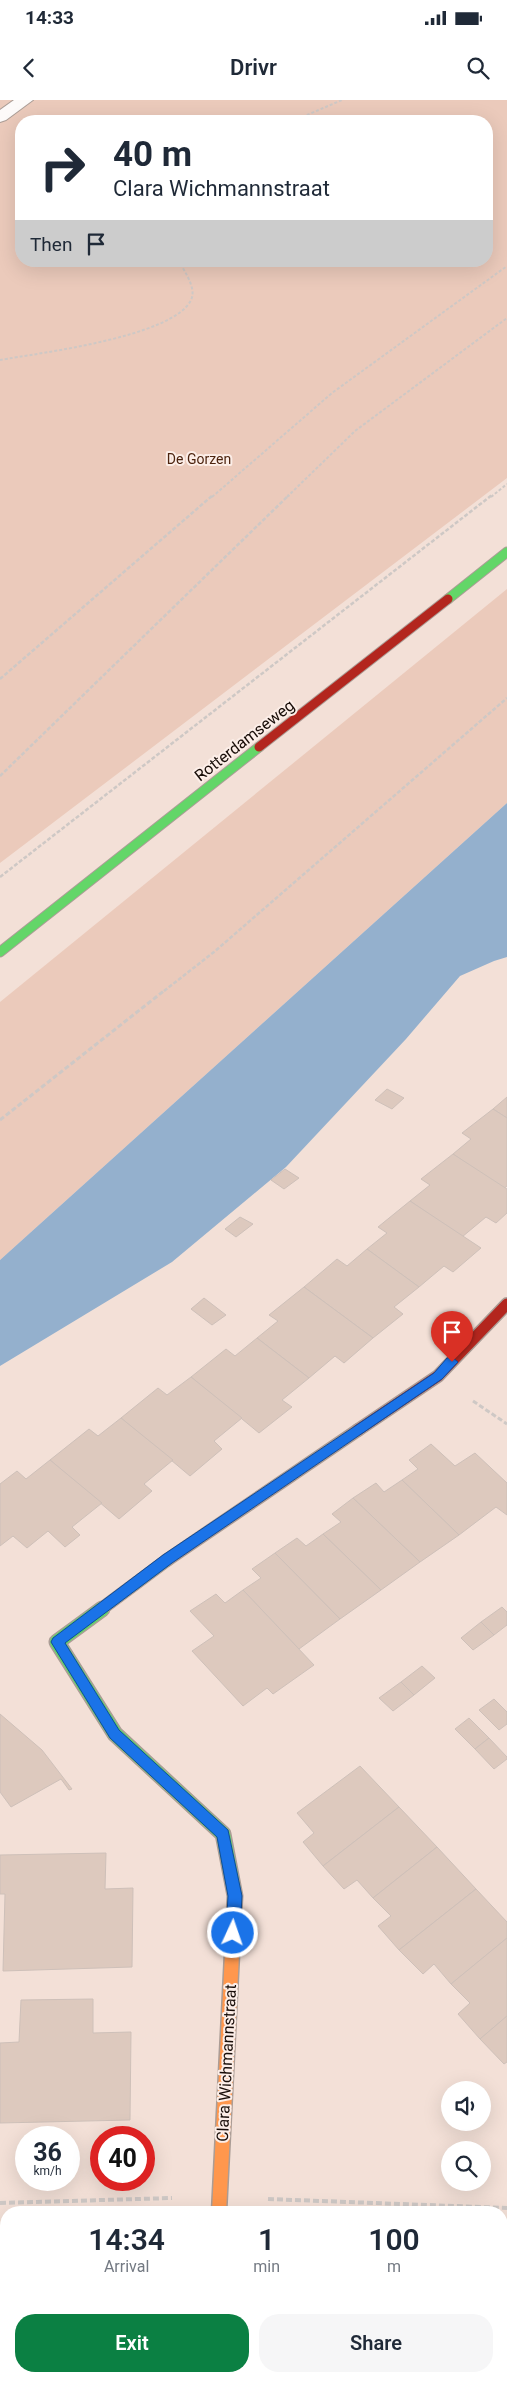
<!DOCTYPE html>
<html lang="en">
<head>
<meta charset="utf-8">
<style>
	:root { --surface:#fff; --page:#f6f6f7; --text:#1f2937; --muted:#747a83; --accent:#0b8043 }
	body { margin:0; font-family:Roboto,sans-serif; background:var(--page); color:var(--text); height:100vh; display:flex; flex-direction:column; font-size:19px; white-space:nowrap }
	* { box-sizing:border-box; margin:0 }
	p { font-size:16px; color:var(--muted) }
	.icon { flex:none; width:28px; height:28px; fill:none; stroke:currentColor; stroke-width:2; stroke-linecap:round; stroke-linejoin:round }
	.map { position:relative; flex:1; overflow:hidden }
	.side { position:absolute; left:0px; top:2106px; width:508px; height:176px; display:flex; flex-direction:column; background:var(--surface); border-radius:20px 20px 0 0; box-shadow:0 5px 20px #0002 }
	.side>* { flex:none }
	.guide { position:absolute; left:15px; top:15px; width:478px; height:152px; border-radius:20px; box-shadow:0 5px 20px #0002; background:#fff; color:var(--text); overflow:hidden }
	.tools { position:absolute; left:441px; top:1981px; display:grid; gap:10px }
	.tools a { display:grid; place-items:center; width:50px; height:50px; border-radius:50%; background:var(--surface); box-shadow:0 5px 20px #0002; font-size:25px }
	.speed { position:absolute; left:15px; top:2026px; display:flex; gap:10px; font-size:25px; font-weight:700; text-align:center }
	.speed>* { display:grid; place-content:center; width:65px; height:65px; border-radius:50%; background:var(--surface); box-shadow:0 5px 20px #0002; line-height:1 }
	.speed small { font-size:12px; font-weight:400 }
	.speed .limit { border:8px solid #d22; background:#fff; color:#111 }
	.pin { position:absolute; display:grid; place-items:center; width:42px; height:42px; color:#fff; margin:-51px -21px; border-radius:50% 50% 50% 0; rotate:-45deg; box-shadow:0 0 5px #0007 }
	.pin .icon { rotate:45deg }
	.me { position:absolute; width:55px; margin:-28px; rotate:3deg; stroke-linejoin:round; filter:drop-shadow(0 0 4px #0008) }
	.turn { display:flex; align-items:center; gap:18px; height:105px; padding:0 15px; font-size:22px }
	.turn .icon { width:65px; height:65px; stroke-width:2.5 }
	.turn b { display:block; font-size:35px; line-height:42px }
	.then { display:flex; align-items:center; height:48px; padding:0 15px; background:#0003; gap:10px; font-size:19px }
	.eta { display:flex; justify-content:space-evenly; align-items:center; height:85px; text-align:center }
	.eta b { font-size:30px; font-weight:600; line-height:35px }
	.action { display:flex; gap:10px; margin-top:auto; padding:10px 15px }
	.action a { flex:1; height:58px; border-radius:20px; background:var(--accent); color:#fff; font-size:20px; font-weight:600; line-height:58px; text-align:center }
	.action a+a { background:var(--page); color:var(--text) }
	.status { display:flex; justify-content:space-between; align-items:center; height:35px; padding:0 25px; background:var(--surface); direction:ltr }
	.status svg { height:14px; fill:currentColor }
	header { display:flex; justify-content:space-between; align-items:center; height:65px; padding:0 15px; background:var(--surface); font-size:22px; font-weight:600 }
	.map>svg:first-child { display:block }
</style>
</head>
<body>
<div class="status"><b>14:33</b><svg viewBox="0 0 49 12"><path d="M0 12V9h3v3zM5 12V6h3v6zM10 12V3h3v9zM15 12V0h3v12zM26 1h20v11H26zM47 4h2v5h-2z"/></svg></div>
<header><svg class="icon" aria-label="back" viewBox="0 0 24 24"><path d="M15 5l-7 7 7 7"/></svg>Drivr<svg class="icon" aria-label="search" viewBox="0 0 24 24"><circle cx="10" cy="10" r="6"/><path d="M15 15l6 6"/></svg></header>
<div class="map">
<svg width="507" height="2282" viewBox="0 0 507 2282">
	<rect width="100%" height="100%" fill="#f3e0d7"/>
	<g fill="#ebcabb" fill-rule="evenodd">
		<path d="M0,0H507V378L0,763ZM21,21H486V161H21Z"/>
		<polygon points="507,489 507,703 0,1160 0,902"/>
	</g>
	<polygon fill="#94b0cd" points="507,703 507,857 494,861 460,876 406,939 286,1067 172,1162 0,1266 0,1160"/>
	<g fill="#ddc9be" stroke="#cec0b9">
		<polygon points="387,989 404,998 392,1009 375,1000"/>
		<polygon points="507,997 507,1018 493,1009"/>
		<polygon points="493,1009 507,1018 507,1086 503,1089 453,1054 471,1039 462,1033"/>
		<polygon points="453,1054 507,1089 507,1113 496,1123 486,1117 462,1137 410,1101 430,1085 421,1079"/>
		<polygon points="285,1069 299,1078 284,1089 271,1080"/>
		<polygon points="410,1101 481,1148 453,1172 444,1166 419,1187 367,1149 387,1133 378,1127"/>
		<polygon points="240,1117 253,1124 236,1137 225,1129"/>
		<polygon points="367,1149 419,1187 394,1207 403,1214 373,1238 304,1187 337,1159 347,1166"/>
		<polygon points="304,1187 373,1238 344,1263 335,1256 309,1278 257,1238 278,1221 269,1215"/>
		<polygon points="204,1198 226,1215 212,1225 191,1209"/>
		<polygon points="257,1238 309,1278 282,1300 292,1307 259,1333 191,1277 226,1249 235,1256"/>
		<polygon points="191,1277 242,1318 214,1341 222,1349 190,1376 121,1318 158,1288 167,1295"/>
		<polygon points="121,1318 173,1360 144,1384 152,1391 119,1419 50,1360 89,1329 98,1336"/>
		<polygon points="431,1344 455,1366 475,1353 507,1383 507,1415 496,1407 459,1435 402,1380 418,1369 409,1360"/>
		<polygon points="50,1360 102,1403 72,1427 80,1435 65,1447 48,1431 27,1448 13,1436 0,1446 0,1384 17,1371 26,1379"/>
		<polygon points="402,1380 459,1435 420,1462 353,1398 376,1383 384,1392"/>
		<polygon points="353,1398 420,1462 381,1490 323,1434 341,1422 332,1414"/>
		<polygon points="323,1434 381,1490 340,1519 275,1453 297,1438 306,1446"/>
		<polygon points="275,1453 340,1519 299,1549 243,1490 261,1478 252,1469"/>
		<polygon points="243,1490 314,1565 273,1594 267,1588 243,1606 192,1551 214,1536 190,1511 216,1494 225,1503"/>
		<polygon points="502,1507 507,1512 507,1525 494,1535 481,1522"/>
		<polygon points="481,1522 494,1535 473,1550 461,1538"/>
		<polygon points="422,1566 435,1578 414,1595 401,1582"/>
		<polygon points="401,1582 414,1595 393,1611 379,1598"/>
		<polygon points="494,1599 507,1612 507,1624 499,1630 479,1610"/>
		<polygon points="0,1614 42,1650 72,1689 69,1690 61,1679 11,1707 0,1692"/>
		<polygon points="469,1618 489,1638 475,1649 455,1629"/>
		<polygon points="489,1638 507,1657 507,1659 494,1669 475,1649"/>
		<polygon points="360,1666 399,1707 323,1766 303,1742 314,1733 297,1713"/>
		<polygon points="399,1707 437,1747 373,1798 357,1780 344,1789 323,1766"/>
		<polygon points="437,1747 476,1789 399,1850 378,1826 391,1816 373,1798"/>
		<polygon points="106,1753 105,1789 133,1788 132,1867 3,1871 5,1794 0,1794 0,1755"/>
		<polygon points="476,1789 507,1822 507,1838 451,1884 434,1864 423,1874 399,1850"/>
		<polygon points="507,1838 507,1916 480,1939 458,1914 470,1903 451,1884"/>
		<polygon points="93,1899 93,1933 131,1932 130,2020 0,2023 0,1943 19,1942 21,1900"/>
		<polygon points="507,1916 507,1962 504,1964 480,1939"/>
		<polygon points="0,2190 6,2190 6,2276 127,2276 126,2282 0,2282"/>
	</g>
	<g fill="none" stroke-linecap="round" stroke-linejoin="round">
		<defs>
			<g id="street">
				<polygon points="14,0 33,0 6,20 0,22 0,10"/>
				<polygon points="209,2276 247,2276 248,2282 208,2282"/>
			</g>
			<g id="fast-far2">
				<polyline points="448,499 507,452"/>
				<polyline points="0,852 259,647"/>
			</g>
			<polyline id="fast-far1" points="100,1510 167,1460"/>
			<polyline id="fast" points="102,1509 57,1542 115,1634 223,1734 235,1796 234,1814"/>
			<polyline id="slow-far1" points="167,1460 358,1330"/>
			<polyline id="slow" points="219,2112 234,1814"/>
			<polyline id="jam-far1" points="259,647 448,499"/>
			<polyline id="jam" points="358,1330 438,1276 507,1204"/>
		</defs>
		<use href="#street" stroke="#ab9d96" stroke-width="2"/>
		<use href="#fast-far2" stroke="#ab9d96" stroke-width="11"/>
		<use href="#fast-far1" stroke="#ab9d96" stroke-width="14"/>
		<use href="#fast" stroke="#ab9d96" stroke-width="17"/>
		<use href="#slow-far1" stroke="#ab9d96" stroke-width="14"/>
		<use href="#slow" stroke="#ab9d96" stroke-width="17"/>
		<use href="#jam-far1" stroke="#ab9d96" stroke-width="11"/>
		<use href="#jam" stroke="#ab9d96" stroke-width="14"/>
		<g stroke="#cec8c5" stroke-width="2" stroke-dasharray="3 2" stroke-linecap="butt">
			<polyline points="293,21 342,0"/>
			<path d="M0,260C39,253 173,237 191,200C197,188 184,171 179,161"/>
			<polyline points="212,397 332,293 507,166"/>
			<polyline points="287,397 355,331 507,218"/>
			<polyline points="491,397 507,384"/>
		</g>
		<g stroke="#cec8c5" stroke-width="2.5" stroke-dasharray="4 2" stroke-linecap="butt">
			<polyline points="0,579 213,395"/>
			<polyline points="0,676 289,395"/>
			<polyline points="0,777 492,395"/>
			<polyline points="164,891 214,852 507,598"/>
		</g>
		<g stroke="#cec8c5" stroke-width="3" stroke-dasharray="5 2.5" stroke-linecap="butt">
			<polyline points="0,1020 165,890"/>
			<polyline points="473,1301 507,1324"/>
		</g>
		<g stroke="#cec8c5" stroke-width="4" stroke-dasharray="6 3" stroke-linecap="butt">
			<polyline points="268,2099 507,2108"/>
			<polyline points="0,2103 172,2098"/>
		</g>
		<use href="#street" fill="#fdfaf9" fill-rule="evenodd"/>
		<use href="#fast-far2" stroke="#63d668" stroke-width="9"/>
		<use href="#fast-far1" stroke="#63d668" stroke-width="11"/>
		<use href="#fast" stroke="#63d668" stroke-width="14"/>
		<use href="#slow-far1" stroke="#ff974d" stroke-width="11"/>
		<use href="#slow" stroke="#ff974d" stroke-width="14"/>
		<use href="#jam-far1" stroke="#b3261e" stroke-width="9"/>
		<use href="#jam" stroke="#b3261e" stroke-width="11"/>
	</g>
	<polygon fill="#1a73e8" stroke="#114b97" points="452,1257 458,1262 442,1279 172,1463 65,1543 119,1630 228,1730 242,1796 240,1833 238,1838 233,1840 228,1838 226,1833 228,1796 217,1737 110,1638 51,1542 53,1538 163,1455 434,1273 447,1258"/>
	<g text-anchor="middle" stroke-width="4" stroke-linejoin="round" paint-order="stroke">
		<g font-size="14" fill="#4d240f" stroke="#fceee8">
			<text x="199" y="364">De Gorzen</text>
		</g>
		<g font-size="16" fill="#180d08" stroke="#fceee8">
			<text transform="translate(244 640) rotate(-38)" y="6">Rotterdamseweg</text>
			<text transform="translate(226 1963) rotate(-87)" y="6">Clara Wichmannstraat</text>
		</g>
	</g>
</svg>
<div class="tools">
<a><svg class="icon" aria-label="sound" viewBox="0 0 24 24"><path d="M4 9h4l5-4v14l-5-4H4zM17 9q2 3 0 6"/></svg></a>
<a><svg class="icon" aria-label="search" viewBox="0 0 24 24"><circle cx="10" cy="10" r="6"/><path d="M15 15l6 6"/></svg></a>
</div>
<div class="speed"><div>36<small>km/h</small></div><div class="limit">40</div></div>
<div class="pin" style="left:452px;top:1262px;background:#d93025"><svg class="icon" aria-label="arrive" viewBox="0 0 24 24"><path d="M6 21V4h12l-3 4 3 4H6"/></svg></div>
<svg class="me" style="left:233px;top:1833px" viewBox="-20 -20 40 40"><circle r="17" fill="#1a73e8" stroke="#fff" stroke-width="3"/><path d="M0-11L8 9 0 5-8 9z" fill="#fff"/></svg>
<div class="guide">
<div class="turn"><svg class="icon" aria-label="right" viewBox="0 0 24 24"><path d="M7 20v-9h11M14 6l5 5-5 5"/></svg><div><b>40 m</b>Clara Wichmannstraat</div></div>
<div class="then">Then<svg class="icon" aria-label="arrive" viewBox="0 0 24 24"><path d="M6 21V4h12l-3 4 3 4H6"/></svg></div>
</div>
<section class="side">
<div class="eta">
<div><b>14:34</b><p>Arrival</p></div>
<div><b>1</b><p>min</p></div>
<div><b>100</b><p>m</p></div>
</div>
<div class="action"><a>Exit</a><a>Share</a></div>
</section>
</div>
</body>
</html>
